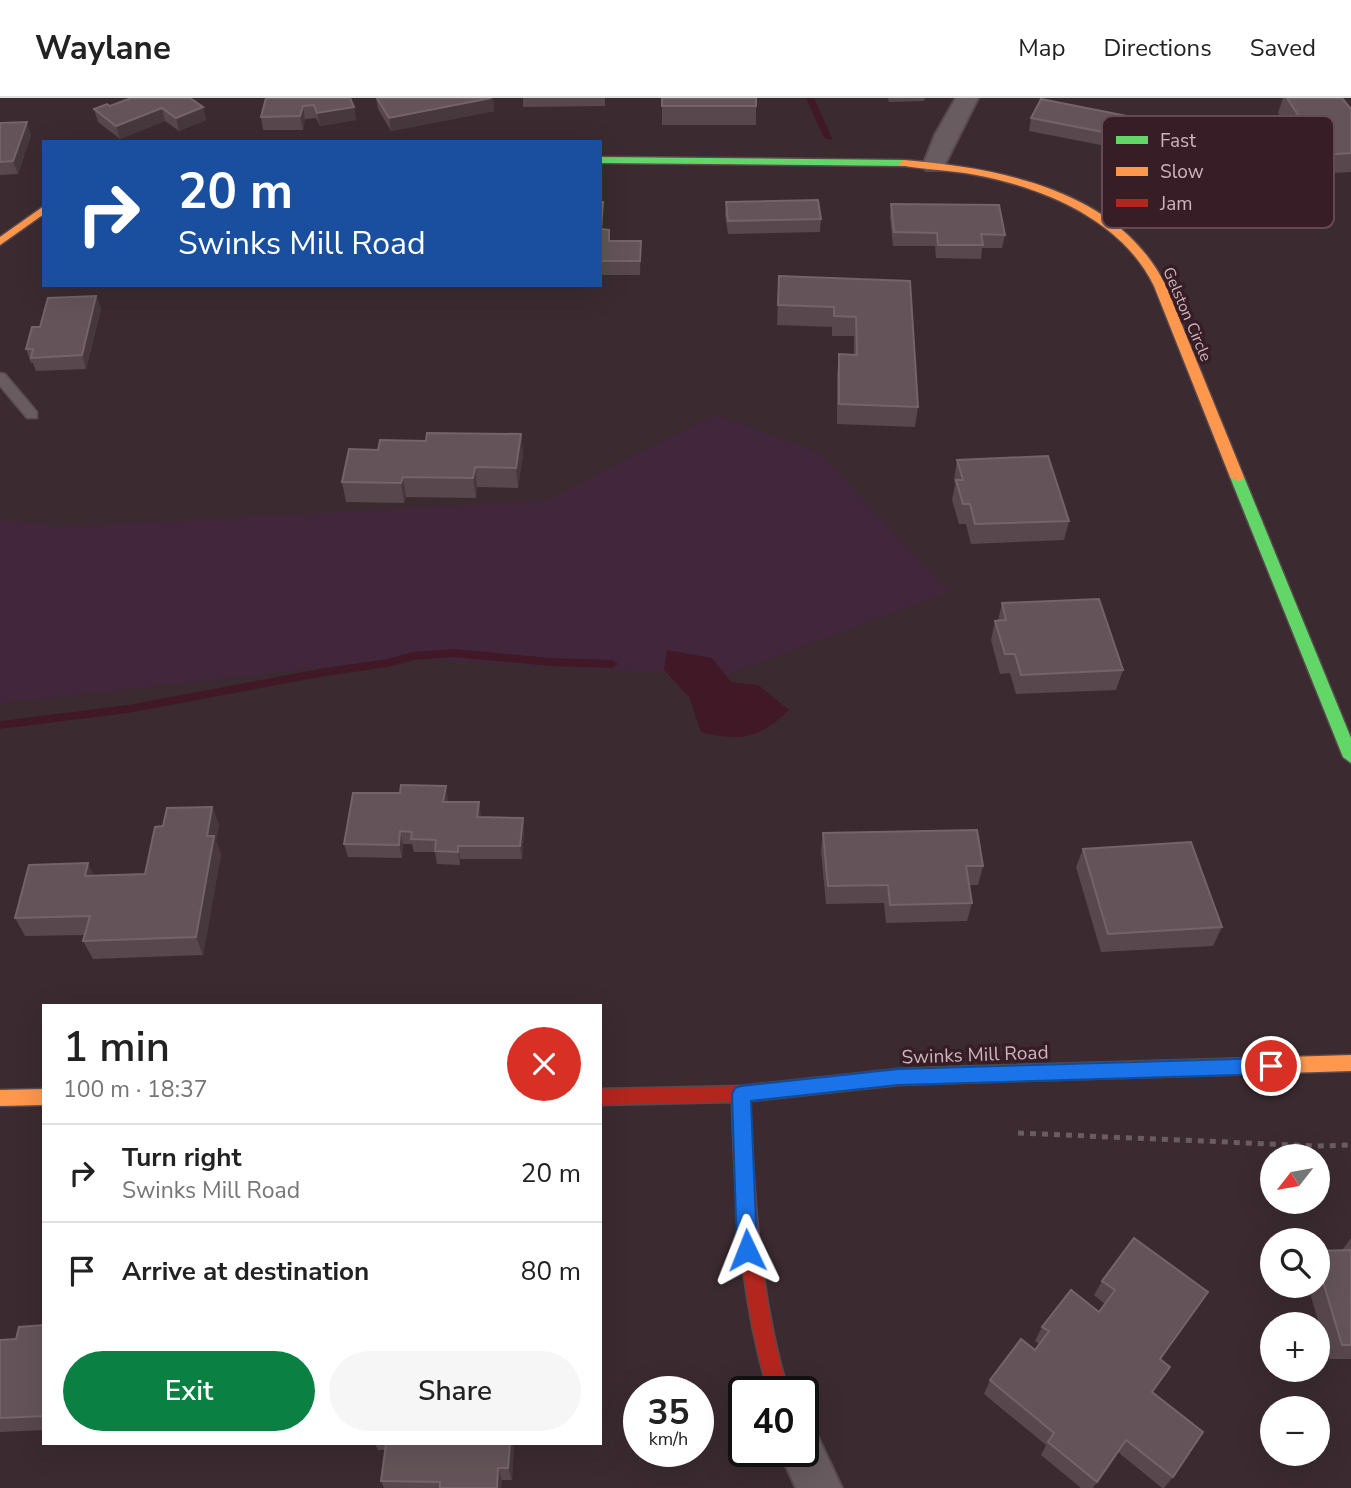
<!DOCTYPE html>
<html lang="en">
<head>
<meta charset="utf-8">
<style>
	:root { --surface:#fff; --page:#f6f6f6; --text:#222; --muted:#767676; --line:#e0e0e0; --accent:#0b8043 }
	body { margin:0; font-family:"Nunito Sans",sans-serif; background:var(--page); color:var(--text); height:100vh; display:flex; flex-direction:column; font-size:26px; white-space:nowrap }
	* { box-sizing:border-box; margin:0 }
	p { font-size:23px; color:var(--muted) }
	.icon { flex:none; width:38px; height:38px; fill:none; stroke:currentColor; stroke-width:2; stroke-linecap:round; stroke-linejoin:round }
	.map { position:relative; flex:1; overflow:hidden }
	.sheet { position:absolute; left:42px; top:906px; width:560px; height:441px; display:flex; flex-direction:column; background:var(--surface); border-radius:0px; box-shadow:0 7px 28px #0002 }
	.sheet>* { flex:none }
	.top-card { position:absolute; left:42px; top:42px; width:560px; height:147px; border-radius:0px; box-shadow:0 7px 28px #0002; background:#1a4fa0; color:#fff; overflow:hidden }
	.needle { width:46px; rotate:239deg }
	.buttons { position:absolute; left:1260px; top:1046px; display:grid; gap:14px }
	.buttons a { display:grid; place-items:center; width:70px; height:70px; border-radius:50%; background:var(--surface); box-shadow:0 7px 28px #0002; font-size:35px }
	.speed { position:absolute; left:623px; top:1278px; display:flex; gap:14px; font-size:35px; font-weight:700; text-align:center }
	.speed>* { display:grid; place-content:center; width:91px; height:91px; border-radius:50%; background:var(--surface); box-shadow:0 7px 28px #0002; line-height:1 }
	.speed small { font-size:18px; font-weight:400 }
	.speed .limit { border:4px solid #111; border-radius:10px; background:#fff; color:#111 }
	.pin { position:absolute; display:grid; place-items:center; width:60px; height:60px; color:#fff; margin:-30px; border:4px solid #fff; border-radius:50%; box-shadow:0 2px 7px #0007 }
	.me { position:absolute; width:77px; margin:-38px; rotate:358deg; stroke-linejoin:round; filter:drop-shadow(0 0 5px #0008) }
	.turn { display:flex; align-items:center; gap:24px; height:147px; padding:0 21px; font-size:32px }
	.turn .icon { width:91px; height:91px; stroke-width:2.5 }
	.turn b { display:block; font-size:49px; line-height:60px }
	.round { display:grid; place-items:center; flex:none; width:74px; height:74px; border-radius:37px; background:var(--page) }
	.summary { display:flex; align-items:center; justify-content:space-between; height:119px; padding:0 21px }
	h1 { font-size:42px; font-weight:600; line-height:52px }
	.button { display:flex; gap:14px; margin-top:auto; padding:14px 21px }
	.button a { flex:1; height:80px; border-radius:42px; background:var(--accent); color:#fff; font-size:28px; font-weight:600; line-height:80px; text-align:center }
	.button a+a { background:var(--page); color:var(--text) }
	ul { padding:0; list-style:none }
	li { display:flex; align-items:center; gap:21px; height:98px; padding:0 21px; border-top:2px solid var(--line) }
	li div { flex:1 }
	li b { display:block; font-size:26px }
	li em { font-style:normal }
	header { display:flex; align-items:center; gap:42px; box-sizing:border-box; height:98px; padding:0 35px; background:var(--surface); border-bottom:2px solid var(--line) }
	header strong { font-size:33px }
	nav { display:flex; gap:38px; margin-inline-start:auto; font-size:24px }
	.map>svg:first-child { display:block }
</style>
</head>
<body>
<header>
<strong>Waylane</strong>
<nav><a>Map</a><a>Directions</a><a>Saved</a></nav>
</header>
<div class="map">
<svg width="1351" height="1390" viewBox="0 0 1351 1390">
	<rect width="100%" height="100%" fill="#3b2b31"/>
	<polygon fill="#42273c" points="715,317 819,355 948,494 723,578 407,560 0,605 0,422 72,429 547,403"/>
	<path fill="#401826" d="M667,552L712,560L731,584L758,587L789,612C759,641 740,644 701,634L689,599L664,572Z"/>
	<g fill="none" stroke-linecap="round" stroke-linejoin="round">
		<g fill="#401826" fill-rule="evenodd">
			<polygon points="806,0 814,0 832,40 831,42 824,40"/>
			<polygon points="453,551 551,560 612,562 618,566 612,570 551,568 453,559 413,562 388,569 325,578 128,615 0,631 0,623 128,607 325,570 388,561 413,554"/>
		</g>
		<defs>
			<polygon id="lane" points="0,275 5,276 37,314 37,320 27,320 0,288"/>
			<g id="street">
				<polygon points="956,0 978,0 942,72 926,72 923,67 935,37"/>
				<polygon points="803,1332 817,1337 842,1390 796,1390 779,1353 803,1353"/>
			</g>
			<g id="fast">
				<polygon points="600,59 904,62 909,65 904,68 600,65"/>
				<polygon points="1237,375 1244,379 1351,640 1351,665 1343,659 1230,379"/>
			</g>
			<g id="slow">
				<path d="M904,62C1000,70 1119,92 1166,188L1244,379L1242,382L1237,383L1230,379L1154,188C1122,122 1044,90 976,77C951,72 925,72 900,67L899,65Z"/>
				<polygon points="44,108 44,116 0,147 0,139"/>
				<polygon points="1351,957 1351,973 952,985 946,983 943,977 946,971 952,969"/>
				<polygon points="44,991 44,1007 0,1008 0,992"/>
			</g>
			<path id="jam" d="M952,969L958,971L961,977L958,983L952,985L898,987L750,1003C754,1102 760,1198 788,1293H768C740,1198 735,1103 732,1004L600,1007V991L741,988L898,971Z"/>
		</defs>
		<use href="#lane" stroke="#58494e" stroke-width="3"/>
		<use href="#street" stroke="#58494e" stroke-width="4"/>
		<use href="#fast" stroke="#58494e" stroke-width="3"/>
		<use href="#slow" stroke="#58494e" stroke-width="3"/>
		<use href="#jam" stroke="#58494e" stroke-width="3"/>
		<polyline stroke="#6a5c63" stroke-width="5" stroke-dasharray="6 6" stroke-linecap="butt" points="1018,1035 1317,1048 1351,1047"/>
		<use href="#lane" fill="#685c60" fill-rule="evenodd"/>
		<use href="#street" fill="#685c60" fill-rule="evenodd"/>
		<use href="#fast" fill="#63d668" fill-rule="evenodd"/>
		<use href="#slow" fill="#ff974d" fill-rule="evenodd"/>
		<use href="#jam" fill="#b3261e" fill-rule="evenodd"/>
	</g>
	<g fill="#58484d">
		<polygon points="266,0 354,9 356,22 320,28 316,20 305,21 303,32 263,32 261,19"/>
		<polygon points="376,0 493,0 494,13 391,33 378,11"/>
		<polygon points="523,0 605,0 605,8 523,9"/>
		<polygon points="662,0 756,8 756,27 662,27"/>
		<polygon points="888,0 925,0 924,3 889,4"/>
		<polygon points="1283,0 1342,0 1351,11 1351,74 1317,76 1278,15"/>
		<polygon points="110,8 203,9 206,22 179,33 165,23 120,41 98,24 94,11"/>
		<polygon points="1031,20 1137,20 1134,33 1126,52 1029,33"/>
		<polygon points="0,25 31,37 18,76 0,77"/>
		<polygon points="600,104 603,117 602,131 610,143 641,143 640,177 600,177"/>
		<polygon points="726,104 821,121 820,134 728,136 725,117"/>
		<polygon points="891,106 1005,137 1002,150 982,150 981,161 936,160 935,148 893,148 890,119"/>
		<polygon points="779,178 910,183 918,309 915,329 837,326 837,276 839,256 854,257 854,238 832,238 832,229 777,227"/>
		<polygon points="96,198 101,211 86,271 36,273 33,265 31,265 26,251 40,229"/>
		<polygon points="521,336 523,356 518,390 477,389 476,400 406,399 404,405 346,404 342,384 378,352 426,343"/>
		<polygon points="957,362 1069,423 1064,442 971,446 966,426 959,426 952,402 955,387 954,382"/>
		<polygon points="1002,505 1123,572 1116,592 1016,596 1010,575 1000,576 991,542 995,523 998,523"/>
		<polygon points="448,701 448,704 481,717 481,719 523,720 524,733 522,761 460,761 460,767 437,766 435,754 414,754 412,746 403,746 402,760 348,759 344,746"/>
		<polygon points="212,709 219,727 216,743 221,756 203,857 93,861 83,843 85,837 25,838 15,820 94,777 145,776 163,728"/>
		<polygon points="823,735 983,768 978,787 969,787 972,805 967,823 886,825 884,805 826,806 821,753"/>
		<polygon points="1083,751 1222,829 1213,848 1101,854 1076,769"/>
		<polygon points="1134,1140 1161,1261 1152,1294 1173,1379 1164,1390 1162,1390 1118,1354 1093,1390 1081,1390 1041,1357 1046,1347 984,1296 990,1282 1035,1252 1039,1246 1035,1243 1042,1229 1099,1214 1105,1206 1094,1197 1102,1183"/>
		<polygon points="1351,1140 1351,1261 1329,1261 1308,1188 1318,1188 1318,1153 1343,1152 1343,1151"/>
		<polygon points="44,1227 44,1332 0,1334 0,1242 16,1241"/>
		<polygon points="375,1346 514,1346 512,1382 502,1382 501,1390 384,1390 381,1383 385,1352 378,1352"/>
	</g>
	<g fill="#47383d">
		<polygon points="493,0 494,13 391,33 389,20"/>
		<polygon points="303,8 305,21 303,32 300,18"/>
		<polygon points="203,9 206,22 179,33 176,20"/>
		<polygon points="354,9 356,22 320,28 317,15"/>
		<polygon points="162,10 165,23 120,41 116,28"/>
		<polygon points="1137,20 1134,33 1126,52 1129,39"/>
		<polygon points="27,24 31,37 18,76 13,63"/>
		<polygon points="96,198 101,211 86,271 82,257"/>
		<polygon points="521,336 523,356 518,390 516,370"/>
		<polygon points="475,369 477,389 476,400 473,380"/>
		<polygon points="403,379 406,399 404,405 401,385"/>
		<polygon points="446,688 448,701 446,717 443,704"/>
		<polygon points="479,704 481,717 479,732 477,719"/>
		<polygon points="212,709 219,727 216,743 221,756 203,857 196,839 207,738"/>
		<polygon points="523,720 524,733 522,761 520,748"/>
		<polygon points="400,733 403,746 402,760 399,747"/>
		<polygon points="458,748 460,761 460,767 458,754"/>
		<polygon points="88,765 97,784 85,778"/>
		<polygon points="510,1346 514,1346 512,1382 508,1370"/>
		<polygon points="498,1370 502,1382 501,1390 497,1390"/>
	</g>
	<g fill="#645459" stroke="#746369" stroke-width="2">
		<polygon points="131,0 190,0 203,9 176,20 162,10 116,28 94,11 107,6 110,8"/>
		<polygon points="266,0 350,0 354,9 317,15 314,7 303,8 300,18 261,19"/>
		<polygon points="377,0 491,0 389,20"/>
		<rect x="662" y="0" width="94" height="8"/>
		<polygon points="1287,0 1342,0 1351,11 1351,55 1324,57"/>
		<polygon points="1041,1 1137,20 1129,39 1031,20"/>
		<polygon points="27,24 13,63 0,64 0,25"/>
		<polygon points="818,102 821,121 728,123 726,104"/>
		<polygon points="600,104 603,104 601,131 609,132 609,143 641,143 640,163 600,163"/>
		<polygon points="891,106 999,107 1005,137 981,136 983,147 938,147 937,135 894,134"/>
		<polygon points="779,178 910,183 918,309 839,306 839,256 857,257 856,219 834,218 834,209 778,207"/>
		<polygon points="96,198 82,257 31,260 33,251 26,251 32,229 40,229 48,200"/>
		<polygon points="427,335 521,336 516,370 475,369 473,380 403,379 401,385 342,384 349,351 378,352 380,342 426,343"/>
		<polygon points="1048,358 1069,423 975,426 970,406 963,406 956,382 963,382 957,362"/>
		<polygon points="1099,501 1123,572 1021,577 1015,556 1005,556 995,523 1006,522 1002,505"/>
		<polygon points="401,687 446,688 443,704 479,704 477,719 523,720 520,748 458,748 458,754 435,753 436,742 411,741 412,734 400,733 399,747 344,746 353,695 400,695"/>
		<polygon points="212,709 207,738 214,738 196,839 83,843 90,818 15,820 29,767 88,765 85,778 145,776 155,729 163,728 167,710"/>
		<polygon points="977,732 983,768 966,768 972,805 890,807 888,787 828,788 823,735"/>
		<polygon points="1191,744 1222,829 1108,836 1083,751"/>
		<polygon points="1134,1140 1208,1194 1160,1261 1170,1269 1152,1294 1203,1334 1173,1379 1126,1342 1097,1384 1048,1344 1054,1335 990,1282 1021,1241 1035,1252 1049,1233 1042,1229 1071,1192 1099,1214 1115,1192 1102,1183"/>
		<polygon points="1351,1152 1351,1247 1342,1247 1318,1167 1318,1153"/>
		<polygon points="44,1227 44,1318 0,1320 0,1242 16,1241 19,1229"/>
		<polygon points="386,1346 510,1346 508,1370 498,1370 497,1390 440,1390 440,1384 381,1383"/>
	</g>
	<polygon fill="#1a73e8" stroke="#114b97" stroke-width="2" points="1271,960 1277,962 1280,968 1277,973 1271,976 898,987 751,1003 757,1152 754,1158 747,1161 740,1158 737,1152 732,996 735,990 741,988 898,971"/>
	<g text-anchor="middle" stroke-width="7" stroke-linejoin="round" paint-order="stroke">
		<g font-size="16" fill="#ccb5bd" stroke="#371d26">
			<text transform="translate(1188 216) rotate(67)" y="6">Gelston Circle</text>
		</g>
		<g font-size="19" fill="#ccb5bd" stroke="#371d26">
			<text transform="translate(975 956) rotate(-2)" y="7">Swinks Mill Road</text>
		</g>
	</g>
	<rect x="1102" y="18" width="232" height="112" rx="10" fill="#371d26" stroke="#644b53" stroke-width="2"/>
	<rect x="1116" y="38" width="32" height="8" fill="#63d668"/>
	<rect x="1116" y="69" width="32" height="9" fill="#ff974d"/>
	<rect x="1116" y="101" width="32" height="8" fill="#b3261e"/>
	<g font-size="19" fill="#ccb5bd">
		<text x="1160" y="49">Fast</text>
		<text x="1160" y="80">Slow</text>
		<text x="1160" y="112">Jam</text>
	</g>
</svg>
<div class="buttons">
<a><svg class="needle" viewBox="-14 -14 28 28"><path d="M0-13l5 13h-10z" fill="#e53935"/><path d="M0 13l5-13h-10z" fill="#767676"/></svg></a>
<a><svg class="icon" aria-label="search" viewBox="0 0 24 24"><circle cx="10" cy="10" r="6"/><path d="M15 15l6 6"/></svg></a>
<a>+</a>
<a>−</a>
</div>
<div class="speed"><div>35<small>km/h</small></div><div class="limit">40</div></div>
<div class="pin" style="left:1271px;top:968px;background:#d93025"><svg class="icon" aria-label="arrive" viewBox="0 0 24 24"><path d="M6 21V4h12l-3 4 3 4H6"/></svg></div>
<svg class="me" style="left:747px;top:1152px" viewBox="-20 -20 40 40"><path d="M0-17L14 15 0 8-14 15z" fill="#1a73e8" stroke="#fff" stroke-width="4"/></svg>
<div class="top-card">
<div class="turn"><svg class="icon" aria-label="right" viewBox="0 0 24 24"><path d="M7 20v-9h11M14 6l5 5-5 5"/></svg><div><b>20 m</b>Swinks Mill Road</div></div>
</div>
<section class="sheet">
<div class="summary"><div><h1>1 min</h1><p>100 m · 18:37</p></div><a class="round" style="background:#d93025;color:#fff"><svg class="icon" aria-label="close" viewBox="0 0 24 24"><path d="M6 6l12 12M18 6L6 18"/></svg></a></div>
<ul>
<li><svg class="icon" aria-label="right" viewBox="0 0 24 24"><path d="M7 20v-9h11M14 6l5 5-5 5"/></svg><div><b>Turn right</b><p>Swinks Mill Road</p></div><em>20 m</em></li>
<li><svg class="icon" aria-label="arrive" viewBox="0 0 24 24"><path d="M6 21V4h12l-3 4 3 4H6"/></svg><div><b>Arrive at destination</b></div><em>80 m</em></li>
</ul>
<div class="button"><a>Exit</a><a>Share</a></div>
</section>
</div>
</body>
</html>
